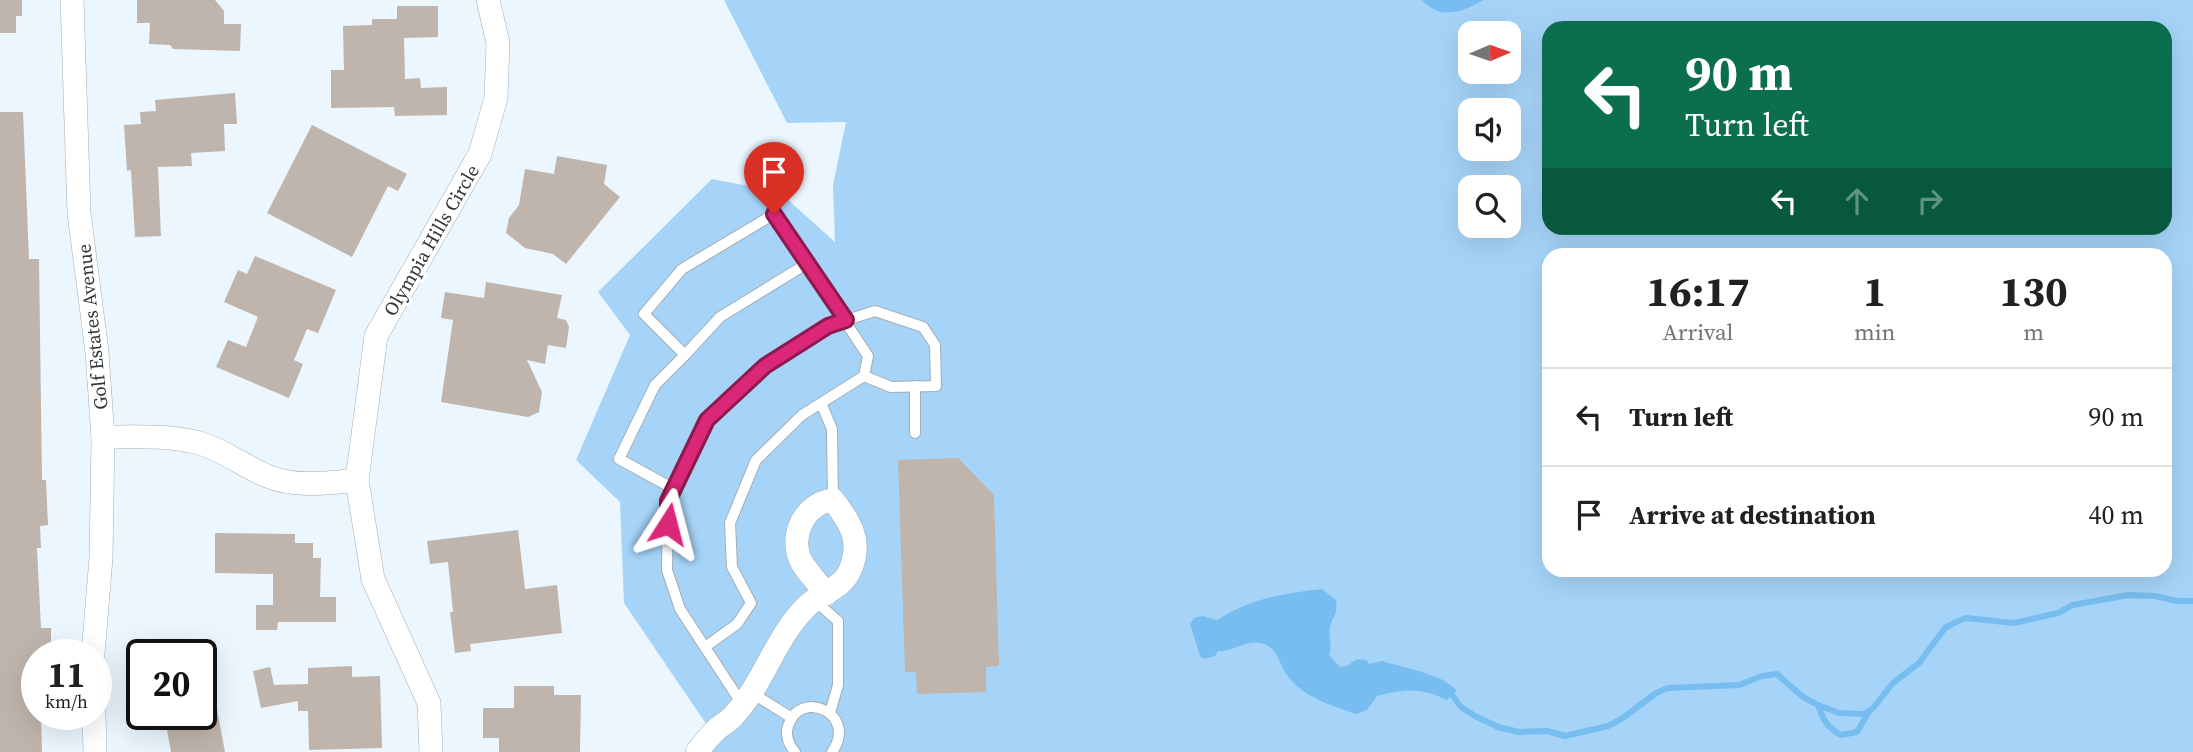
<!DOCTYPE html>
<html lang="en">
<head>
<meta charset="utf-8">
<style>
	:root { --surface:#fff; --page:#f2f2f2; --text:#202124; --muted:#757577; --line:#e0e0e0 }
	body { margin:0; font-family:"Source Serif 4",serif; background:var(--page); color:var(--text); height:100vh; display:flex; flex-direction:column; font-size:26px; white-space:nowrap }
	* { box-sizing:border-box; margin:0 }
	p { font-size:23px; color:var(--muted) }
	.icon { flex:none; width:38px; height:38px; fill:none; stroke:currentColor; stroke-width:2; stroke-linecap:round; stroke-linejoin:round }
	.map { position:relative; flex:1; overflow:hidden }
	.drawer { position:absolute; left:1542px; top:248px; width:630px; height:329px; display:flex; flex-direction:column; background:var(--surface); border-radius:21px; box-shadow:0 7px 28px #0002 }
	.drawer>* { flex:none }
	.top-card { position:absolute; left:1542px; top:21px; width:630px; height:214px; border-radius:21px; box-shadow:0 7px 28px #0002; background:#0b6e4f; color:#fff; overflow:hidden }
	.needle { width:46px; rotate:88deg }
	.controls { position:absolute; left:1458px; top:21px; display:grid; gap:14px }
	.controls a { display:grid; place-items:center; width:63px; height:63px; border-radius:14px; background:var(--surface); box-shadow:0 7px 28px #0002; font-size:35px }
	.speed { position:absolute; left:21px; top:639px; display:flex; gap:14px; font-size:35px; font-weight:700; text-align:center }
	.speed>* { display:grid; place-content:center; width:91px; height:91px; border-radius:50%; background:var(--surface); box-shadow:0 7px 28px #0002; line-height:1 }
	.speed small { font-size:18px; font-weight:400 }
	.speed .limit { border:4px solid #111; border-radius:10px; background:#fff; color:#111 }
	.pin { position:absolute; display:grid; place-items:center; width:60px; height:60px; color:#fff; margin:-72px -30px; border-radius:50% 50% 50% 0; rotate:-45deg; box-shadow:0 0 7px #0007 }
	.pin .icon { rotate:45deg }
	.me { position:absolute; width:77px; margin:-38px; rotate:9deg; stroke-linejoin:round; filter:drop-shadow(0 0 5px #0008) }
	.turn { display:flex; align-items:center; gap:24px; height:147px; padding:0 28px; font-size:32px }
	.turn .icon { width:91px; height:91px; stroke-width:2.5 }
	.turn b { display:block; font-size:49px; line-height:60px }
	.lanes { display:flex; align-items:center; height:66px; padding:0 28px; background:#0003; justify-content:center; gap:35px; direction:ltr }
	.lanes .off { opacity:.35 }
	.eta { display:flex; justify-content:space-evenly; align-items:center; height:119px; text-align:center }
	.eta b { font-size:42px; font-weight:700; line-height:49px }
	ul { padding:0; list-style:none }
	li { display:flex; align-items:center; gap:21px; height:98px; padding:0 28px; border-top:2px solid var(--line) }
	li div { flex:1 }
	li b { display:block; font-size:26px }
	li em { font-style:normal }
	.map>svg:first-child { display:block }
</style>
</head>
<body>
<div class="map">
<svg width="2193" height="752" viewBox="0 0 2193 752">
	<rect width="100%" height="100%" fill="#ebf6ff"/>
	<path fill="#a6d4f8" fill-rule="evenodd" d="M724,0H2193V752H707L717,740L624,603L620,502L576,460L630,335L598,292L712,179L779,192L835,242L833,185L846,122L787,123ZM1549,28H2165V228H1549ZM1470,33H1508V72H1470ZM1470,110H1508V149H1470ZM1470,187H1508V226H1470ZM1549,256H2165V570H1549Z"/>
	<g fill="#78bdf0">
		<path d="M1422,0H1483C1462,12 1441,21 1422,0Z"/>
		<path d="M1322,589L1336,600C1338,617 1333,614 1330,627C1328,637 1333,645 1329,655L1340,667L1347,666L1357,659L1367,660L1368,664L1382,661L1422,672L1443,680L1457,690L1447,700C1421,687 1404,689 1377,696L1367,710L1357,714C1334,707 1306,698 1290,679C1278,666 1280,647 1260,643C1246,640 1232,652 1218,651L1215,656L1204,659L1200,656L1190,624L1194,618L1203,616L1217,620C1249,599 1285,593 1322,589Z"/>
	</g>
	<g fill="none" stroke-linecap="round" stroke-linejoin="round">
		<g stroke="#78bdf0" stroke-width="6">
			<polyline points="1452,695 1461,707 1475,716 1498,727 1519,732 1547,731 1565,736 1608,726 1623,718 1656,693 1668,688 1739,685 1762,676 1777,674 1803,697 1818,705 1839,713 1864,714 1873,708 1893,683 1919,663 1945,628 1958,621 1966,618 2014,623 2058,613 2073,605 2128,595 2155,596 2177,601 2193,601"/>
			<path d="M1818,705C1823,720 1827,727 1841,735L1857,732L1870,710"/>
		</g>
	</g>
	<g fill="#bfb5ac">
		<polygon points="0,0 22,0 22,16 16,16 16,33 0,33"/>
		<polygon points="137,0 215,0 224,11 224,24 241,24 240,51 173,49 170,45 149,44 150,23 137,23"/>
		<polygon points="397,6 438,6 438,37 404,38 405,79 420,78 421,88 447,87 447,115 395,116 394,107 331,108 331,70 344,70 343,26 372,25 372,19 397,19"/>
		<polygon points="235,93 237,124 224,124 225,151 191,153 192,166 158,167 161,236 135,237 131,170 127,171 124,125 141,124 140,112 156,111 155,100"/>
		<polygon points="0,112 23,112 29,259 39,259 42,480 46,480 48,525 40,526 41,548 37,548 41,628 51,628 51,654 37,654 37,714 41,714 42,752 0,752"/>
		<polygon points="312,125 407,174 398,191 388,186 352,257 267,213"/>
		<polygon points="557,156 607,165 604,184 620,197 566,264 553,254 525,248 506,233 509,218 519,205 525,169 554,174"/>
		<polygon points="255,256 336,290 318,333 307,329 294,360 303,364 289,398 216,367 228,340 246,347 258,317 224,302 238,270 247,274"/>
		<polygon points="486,282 562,295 557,318 566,320 569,327 566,348 548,345 545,364 527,360 542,392 539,412 528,417 441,402 453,320 441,318 445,292 484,298"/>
		<polygon points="958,458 994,495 999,666 986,667 986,692 917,694 916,672 905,672 898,460"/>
		<polygon points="518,530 525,589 557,585 562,633 470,644 471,651 455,653 450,612 453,612 448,562 430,564 427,541"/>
		<polygon points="215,533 295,534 295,543 313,543 313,558 321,558 320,597 336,597 336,622 278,622 277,630 256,630 256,605 273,605 273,574 215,573"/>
		<polygon points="352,666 352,677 380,676 382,748 309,750 308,711 298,711 298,701 261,708 253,671 270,667 274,685 308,684 308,668"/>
		<polygon points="514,686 554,686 554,695 581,695 580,752 499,752 499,738 483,738 483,708 514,708"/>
		<polygon points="217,709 225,752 171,752 164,714 201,714 201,712"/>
	</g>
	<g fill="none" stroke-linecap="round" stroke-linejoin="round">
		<defs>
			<g id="service">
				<polyline points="685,355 720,317 808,263"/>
				<polyline points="821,403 832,429 833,500"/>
				<polyline points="915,433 915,386"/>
				<polyline points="674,489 619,459 655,385 685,355 644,314 682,269 774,214 868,356 864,376"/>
				<polyline points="815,601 838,621 838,685 830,713"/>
				<polyline points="705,647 737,624 751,603 732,567 730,523 756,460 802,415 864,376 891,387 936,386 935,345 923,327 875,311 828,326 765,367 707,420 668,501 667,570 680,609 742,704"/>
				<polyline points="750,692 792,718"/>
				<path d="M795,752C789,745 785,736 788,726C799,688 859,713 832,752"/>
			</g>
			<g id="minor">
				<polyline points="72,0 79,213 97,352 103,438 101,558 93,654"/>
				<path d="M103,437C135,437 168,435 199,443C224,450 243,466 267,476C296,488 327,483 357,480"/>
				<polyline points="94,714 95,752"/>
				<polyline points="431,752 429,703 373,579 357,480 376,336 480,154 496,98 498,43 488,0"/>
				<path d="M697,752C703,745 708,737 715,731C721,725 730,721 735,714C764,682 776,636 807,606C822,592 843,589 851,568C862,540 850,522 833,500C804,503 788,537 802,563C809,574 819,584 826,594"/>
			</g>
		</defs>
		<use href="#service" stroke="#a3adb5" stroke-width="12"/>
		<use href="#minor" stroke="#a3adb5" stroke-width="24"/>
		<use href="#service" stroke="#fff" stroke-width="10"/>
		<use href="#minor" stroke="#fff" stroke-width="23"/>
	</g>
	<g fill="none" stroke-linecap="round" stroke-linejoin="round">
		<defs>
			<polyline id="route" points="668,524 668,501 707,420 765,366 828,326 846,320 774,214"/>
		</defs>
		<use href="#route" stroke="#8e194d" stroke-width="18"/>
		<use href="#route" stroke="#db2777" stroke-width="12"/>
	</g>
	<g text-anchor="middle" stroke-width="6" stroke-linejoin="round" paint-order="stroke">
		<g font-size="19" fill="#323639" stroke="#fff">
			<text transform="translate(431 240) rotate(-60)" y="7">Olympia Hills Circle</text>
			<text transform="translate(92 327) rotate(-96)" y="7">Golf Estates Avenue</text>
		</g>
	</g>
</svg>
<div class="controls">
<a><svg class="needle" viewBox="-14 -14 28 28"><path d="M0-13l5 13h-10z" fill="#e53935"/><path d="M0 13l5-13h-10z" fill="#757577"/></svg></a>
<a><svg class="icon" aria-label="sound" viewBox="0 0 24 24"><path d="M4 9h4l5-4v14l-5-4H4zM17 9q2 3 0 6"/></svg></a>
<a><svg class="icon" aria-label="search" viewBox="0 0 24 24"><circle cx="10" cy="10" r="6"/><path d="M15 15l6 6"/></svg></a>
</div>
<div class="speed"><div>11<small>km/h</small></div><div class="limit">20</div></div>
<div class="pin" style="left:774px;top:214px;background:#d93025"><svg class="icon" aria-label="arrive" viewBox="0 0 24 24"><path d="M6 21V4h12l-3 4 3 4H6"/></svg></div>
<svg class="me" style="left:668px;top:524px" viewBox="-20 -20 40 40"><path d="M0-17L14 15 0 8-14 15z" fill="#db2777" stroke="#fff" stroke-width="4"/></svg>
<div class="top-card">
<div class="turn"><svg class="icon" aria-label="left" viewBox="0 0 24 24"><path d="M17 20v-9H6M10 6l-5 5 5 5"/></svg><div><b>90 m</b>Turn left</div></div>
<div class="lanes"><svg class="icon" aria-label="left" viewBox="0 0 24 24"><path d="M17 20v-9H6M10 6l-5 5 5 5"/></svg><svg class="icon off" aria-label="ahead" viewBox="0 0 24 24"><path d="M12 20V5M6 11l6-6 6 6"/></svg><svg class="icon off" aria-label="right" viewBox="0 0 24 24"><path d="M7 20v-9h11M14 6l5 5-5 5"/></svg></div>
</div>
<section class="drawer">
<div class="eta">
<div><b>16:17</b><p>Arrival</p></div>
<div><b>1</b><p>min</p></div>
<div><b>130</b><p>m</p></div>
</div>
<ul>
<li><svg class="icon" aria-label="left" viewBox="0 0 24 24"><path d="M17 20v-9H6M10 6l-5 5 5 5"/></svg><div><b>Turn left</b></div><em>90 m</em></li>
<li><svg class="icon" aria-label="arrive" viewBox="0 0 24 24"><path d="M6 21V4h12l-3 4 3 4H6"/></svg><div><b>Arrive at destination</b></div><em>40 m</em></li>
</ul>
</section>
</div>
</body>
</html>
